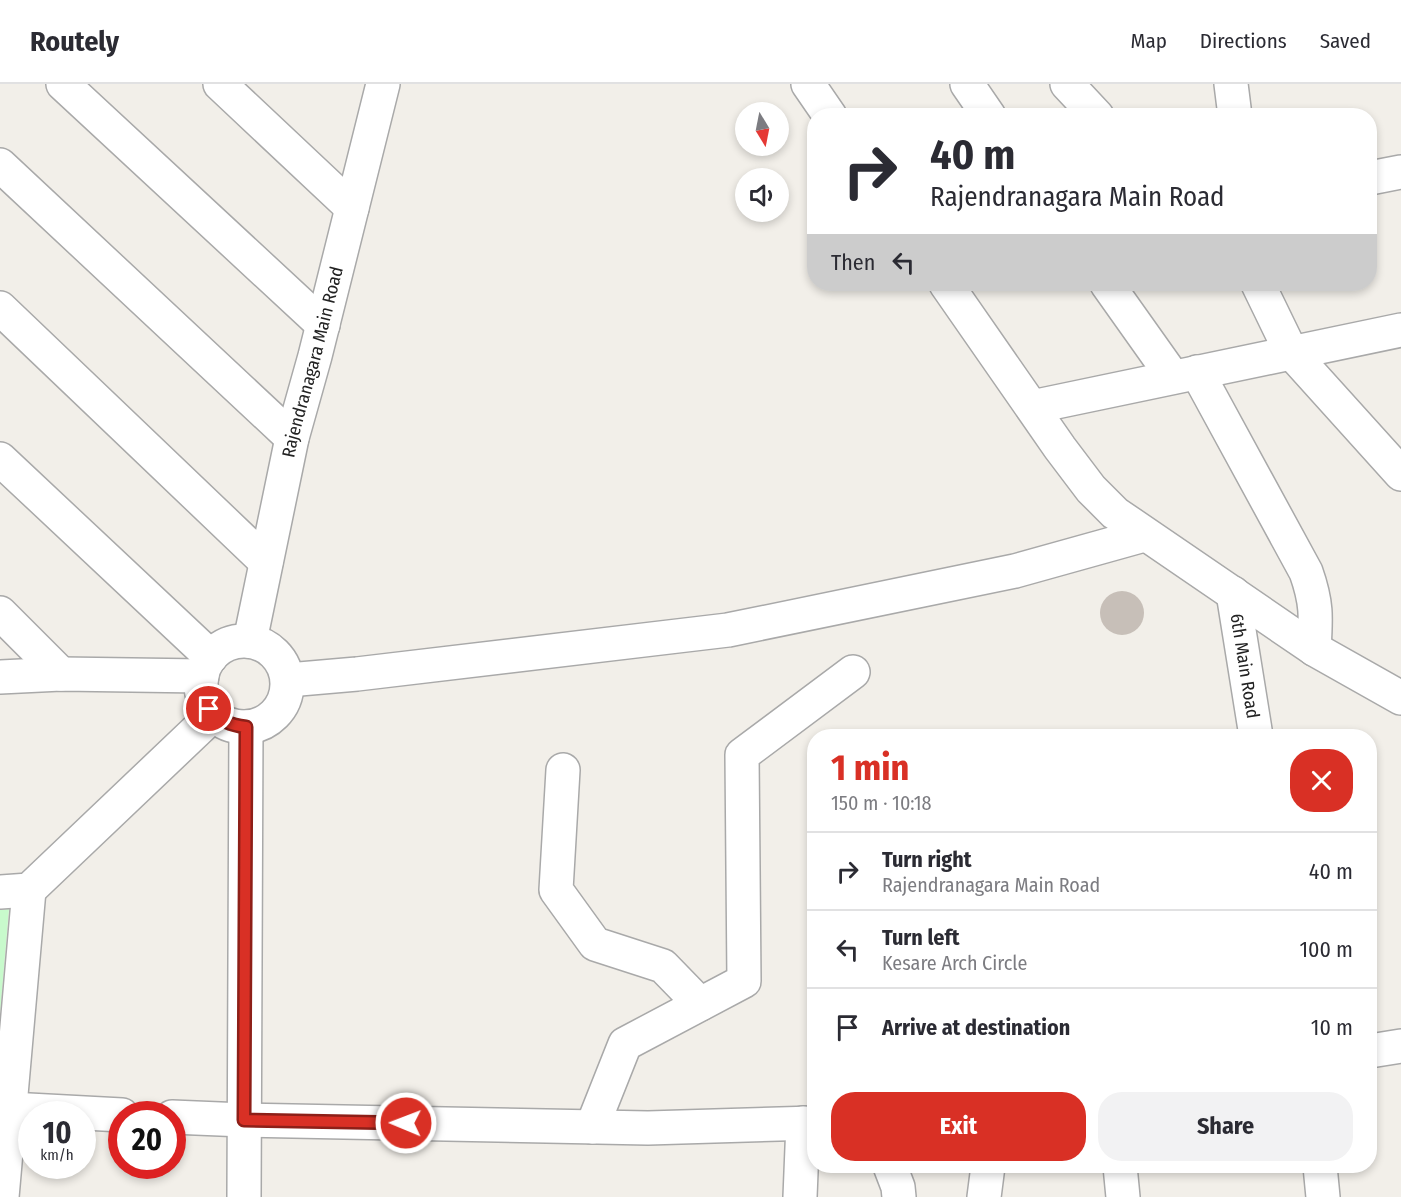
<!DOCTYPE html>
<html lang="en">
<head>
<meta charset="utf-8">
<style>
	:root { --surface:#fff; --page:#f2f2f3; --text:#2b2b33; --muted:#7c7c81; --line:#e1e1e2; --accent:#d93025 }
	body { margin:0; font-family:"Fira Sans Condensed",sans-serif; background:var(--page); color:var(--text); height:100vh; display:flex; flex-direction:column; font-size:22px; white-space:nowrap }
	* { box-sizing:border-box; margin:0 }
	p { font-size:20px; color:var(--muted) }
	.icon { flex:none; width:33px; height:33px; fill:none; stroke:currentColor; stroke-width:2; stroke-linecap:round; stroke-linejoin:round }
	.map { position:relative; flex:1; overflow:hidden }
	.panel { position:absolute; left:807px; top:645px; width:570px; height:444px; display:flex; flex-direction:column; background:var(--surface); border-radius:24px; box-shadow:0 3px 9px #0003 }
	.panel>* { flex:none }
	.hud { position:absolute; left:807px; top:24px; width:570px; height:183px; border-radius:24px; box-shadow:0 3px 9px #0003; background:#fff; color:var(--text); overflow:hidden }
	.needle { width:39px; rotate:170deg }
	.tools { position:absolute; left:735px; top:18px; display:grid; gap:12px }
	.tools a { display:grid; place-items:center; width:54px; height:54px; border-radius:50%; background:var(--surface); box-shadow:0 3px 9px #0003; font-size:30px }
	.speed { position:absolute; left:18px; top:1017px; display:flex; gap:12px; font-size:30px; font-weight:700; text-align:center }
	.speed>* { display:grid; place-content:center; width:78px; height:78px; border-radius:50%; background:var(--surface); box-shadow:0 3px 9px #0003; line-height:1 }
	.speed small { font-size:15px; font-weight:400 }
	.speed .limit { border:9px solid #d22; background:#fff; color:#111 }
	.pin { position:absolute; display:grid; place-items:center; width:51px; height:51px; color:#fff; margin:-26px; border:3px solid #fff; border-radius:50%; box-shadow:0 2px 6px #0007 }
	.me { position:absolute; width:66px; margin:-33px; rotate:271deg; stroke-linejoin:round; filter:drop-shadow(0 0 4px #0008) }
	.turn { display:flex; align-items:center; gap:21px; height:126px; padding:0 24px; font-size:27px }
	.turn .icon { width:78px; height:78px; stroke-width:2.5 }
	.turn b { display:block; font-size:42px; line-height:51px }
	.then { display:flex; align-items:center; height:57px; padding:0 24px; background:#0003; gap:12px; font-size:22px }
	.round { display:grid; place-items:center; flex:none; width:63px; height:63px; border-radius:24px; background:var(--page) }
	.overview { display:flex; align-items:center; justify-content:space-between; height:102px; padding:0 24px }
	h1 { font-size:36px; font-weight:700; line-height:45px; color:var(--accent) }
	.cta { display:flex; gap:12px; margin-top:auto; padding:12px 24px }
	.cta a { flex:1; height:69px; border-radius:24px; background:var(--accent); color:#fff; font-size:24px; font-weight:700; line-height:69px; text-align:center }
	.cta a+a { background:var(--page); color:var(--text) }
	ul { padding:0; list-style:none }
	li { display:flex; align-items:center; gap:18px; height:78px; padding:0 24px; border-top:2px solid var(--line) }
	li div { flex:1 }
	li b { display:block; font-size:22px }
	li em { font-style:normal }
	header { display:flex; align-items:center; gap:36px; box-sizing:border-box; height:84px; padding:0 30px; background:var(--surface); border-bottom:2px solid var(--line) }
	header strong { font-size:28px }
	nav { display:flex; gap:33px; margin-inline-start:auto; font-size:21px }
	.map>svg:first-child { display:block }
</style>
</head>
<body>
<header>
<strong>Routely</strong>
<nav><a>Map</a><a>Directions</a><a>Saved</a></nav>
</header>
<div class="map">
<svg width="1401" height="1113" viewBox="0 0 1401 1113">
	<rect width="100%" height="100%" fill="#f2efe9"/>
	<polygon fill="#c8facc" points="9,825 0,930 0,826"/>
	<circle fill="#c7bfb8" cx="1122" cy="529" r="22"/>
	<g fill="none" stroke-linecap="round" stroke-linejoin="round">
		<defs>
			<g id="minor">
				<polyline points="63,0 323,241"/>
				<polyline points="220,0 352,124"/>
				<polyline points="808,0 830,32"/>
				<polyline points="967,0 989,32"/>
				<polyline points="1067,0 1097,32"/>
				<polyline points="1231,0 1235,32"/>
				<polyline points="0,81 292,354"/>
				<polyline points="1370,94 1401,88"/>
				<polyline points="946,200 1060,364 1091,405 1115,429 1314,565 1401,614"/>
				<polyline points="1107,200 1173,293"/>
				<polyline points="1258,200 1291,268 1401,390"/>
				<polyline points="0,224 266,478"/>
				<path d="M1197,288L1306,488C1317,519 1316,533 1314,565"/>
				<polyline points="1032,323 1401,246"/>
				<polyline points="0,375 211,573"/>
				<path id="s1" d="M1233,509L1256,652"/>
				<polyline points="0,529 61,590"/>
				<path id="s2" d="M250,557L292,354L315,272L383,0"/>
				<circle cx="244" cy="600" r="43"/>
				<polyline points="0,593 61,590 202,592"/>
				<polyline points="288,596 357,590 728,546 1015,487 1144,451"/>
				<polyline points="563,686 556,806 595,860 663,882 700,920"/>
				<polyline points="0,808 29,806 214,630"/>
				<polyline points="1370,967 1401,962"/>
				<polyline points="10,1025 122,1031"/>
				<polyline points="172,1033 244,1036 648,1044 814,1039"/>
				<polyline points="592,1043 625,960 744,897 742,671 853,588"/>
				<polyline points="890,1082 898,1103 899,1113"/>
				<polyline points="1120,1082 1123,1113"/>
				<polyline points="1320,1082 1323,1113"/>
				<polyline points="2,1113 29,806"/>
				<polyline points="244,1113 246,643"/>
				<polyline points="800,1113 803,1039"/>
				<polyline points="984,1113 988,1082"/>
			</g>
		</defs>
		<use href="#minor" stroke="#a9a9a9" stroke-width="36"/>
		<use href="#minor" stroke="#fff" stroke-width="33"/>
	</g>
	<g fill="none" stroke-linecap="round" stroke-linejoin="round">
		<defs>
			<path id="route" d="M209,625C221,637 230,641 246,643L244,1036L406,1039"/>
		</defs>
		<use href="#route" stroke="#8d1f18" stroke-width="15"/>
		<use href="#route" stroke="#d93025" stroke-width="10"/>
	</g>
	<g text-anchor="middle" stroke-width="4.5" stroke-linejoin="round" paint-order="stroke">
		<g font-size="18" fill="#222" stroke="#fff">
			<text dy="6" stroke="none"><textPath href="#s2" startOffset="286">Rajendranagara Main Road</textPath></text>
			<text dy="6" stroke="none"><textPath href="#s1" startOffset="74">6th Main Road</textPath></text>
		</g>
	</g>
</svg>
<div class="tools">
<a><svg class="needle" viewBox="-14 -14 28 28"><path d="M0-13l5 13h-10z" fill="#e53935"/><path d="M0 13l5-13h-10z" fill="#7c7c81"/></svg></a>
<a><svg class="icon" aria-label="sound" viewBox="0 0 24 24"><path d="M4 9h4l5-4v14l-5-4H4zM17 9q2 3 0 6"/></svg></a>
</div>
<div class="speed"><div>10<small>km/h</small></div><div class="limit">20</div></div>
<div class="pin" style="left:209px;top:625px;background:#d93025"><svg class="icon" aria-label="arrive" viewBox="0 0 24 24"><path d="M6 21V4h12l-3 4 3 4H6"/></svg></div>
<svg class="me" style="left:406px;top:1039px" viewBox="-20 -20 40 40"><circle r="17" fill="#d93025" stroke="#fff" stroke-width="3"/><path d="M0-11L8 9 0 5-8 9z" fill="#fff"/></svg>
<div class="hud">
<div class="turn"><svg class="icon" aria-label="right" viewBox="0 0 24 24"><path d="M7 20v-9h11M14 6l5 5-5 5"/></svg><div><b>40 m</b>Rajendranagara Main Road</div></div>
<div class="then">Then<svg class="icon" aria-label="left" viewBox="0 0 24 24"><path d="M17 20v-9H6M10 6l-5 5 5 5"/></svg></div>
</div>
<section class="panel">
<div class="overview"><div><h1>1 min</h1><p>150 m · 10:18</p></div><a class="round" style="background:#d93025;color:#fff"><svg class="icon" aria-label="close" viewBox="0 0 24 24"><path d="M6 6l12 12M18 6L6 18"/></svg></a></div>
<ul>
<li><svg class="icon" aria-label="right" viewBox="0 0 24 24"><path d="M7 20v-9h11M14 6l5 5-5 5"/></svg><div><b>Turn right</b><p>Rajendranagara Main Road</p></div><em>40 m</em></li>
<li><svg class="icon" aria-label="left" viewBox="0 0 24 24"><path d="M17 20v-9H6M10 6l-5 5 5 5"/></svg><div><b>Turn left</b><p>Kesare Arch Circle</p></div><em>100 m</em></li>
<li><svg class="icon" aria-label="arrive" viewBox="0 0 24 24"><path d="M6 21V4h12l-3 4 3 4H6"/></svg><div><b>Arrive at destination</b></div><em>10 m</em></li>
</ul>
<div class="cta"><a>Exit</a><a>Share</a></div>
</section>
</div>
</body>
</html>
